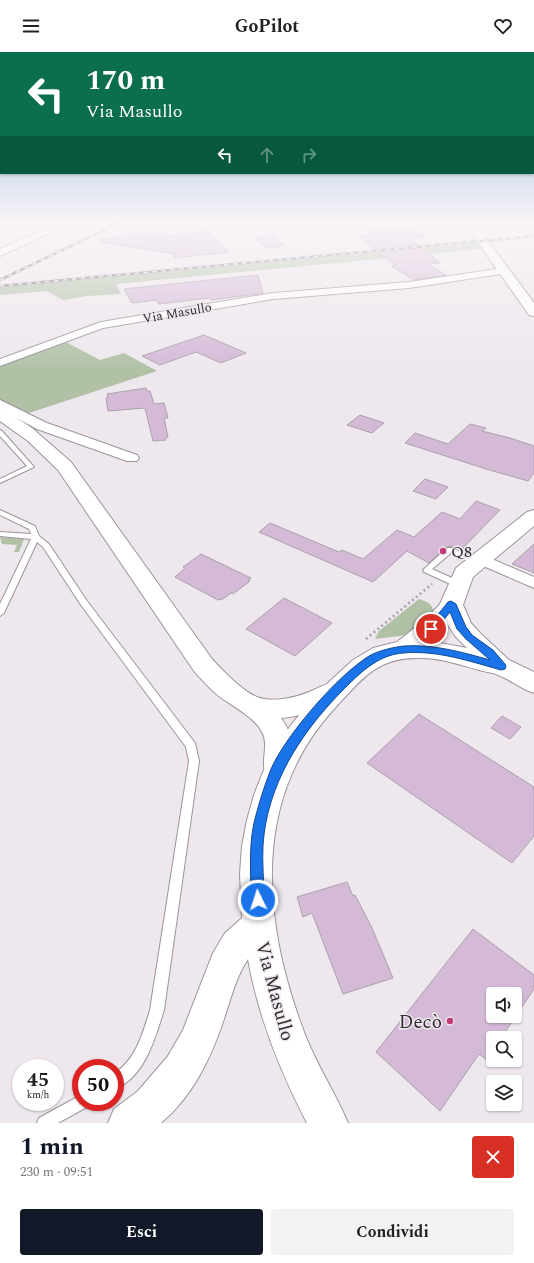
<!DOCTYPE html>
<html lang="it">
<head>
<meta charset="utf-8">
<style>
	:root { --surface:#fff; --page:#f2f2f2; --text:#222; --muted:#767676; --accent:#111827 }
	body { margin:0; font-family:Spectral,serif; background:var(--page); color:var(--text); height:100vh; display:flex; flex-direction:column; font-size:15px; white-space:nowrap }
	* { box-sizing:border-box; margin:0 }
	p { font-size:13px; color:var(--muted) }
	.icon { flex:none; width:22px; height:22px; fill:none; stroke:currentColor; stroke-width:2; stroke-linecap:round; stroke-linejoin:round }
	.map { position:relative; height:1071px; overflow:hidden }
	.sheet { display:flex; flex-direction:column; background:var(--surface); flex:1 }
	.sheet>* { flex:none }
	.hud { position:absolute; left:0px; top:0px; width:534px; height:122px; box-shadow:0 1px 3px #0004; background:#0b6e4f; color:#fff; overflow:hidden }
	.buttons { position:absolute; left:486px; top:935px; display:grid; gap:8px }
	.buttons a { display:grid; place-items:center; width:36px; height:36px; border-radius:4px; background:var(--surface); box-shadow:0 1px 3px #0004; font-size:20px }
	.speed { position:absolute; left:12px; top:1007px; display:flex; gap:8px; font-size:20px; font-weight:700; text-align:center }
	.speed>* { display:grid; place-content:center; width:52px; height:52px; border-radius:50%; background:var(--surface); box-shadow:0 1px 3px #0004; line-height:1 }
	.speed small { font-size:10px; font-weight:400 }
	.speed .limit { border:6px solid #d22; background:#fff; color:#111 }
	.pin { position:absolute; display:grid; place-items:center; width:34px; height:34px; color:#fff; margin:-17px; border:2px solid #fff; border-radius:50%; box-shadow:0 1px 4px #0007 }
	.me { position:absolute; width:44px; margin:-22px; rotate:356deg; stroke-linejoin:round; filter:drop-shadow(0 0 3px #0008) }
	.turn { display:flex; align-items:center; gap:14px; height:84px; padding:0 20px; font-size:18px }
	.turn .icon { width:52px; height:52px; stroke-width:2.5 }
	.turn b { display:block; font-size:28px; line-height:34px }
	.lanes { display:flex; align-items:center; height:38px; padding:0 20px; background:#0003; justify-content:center; gap:20px; direction:ltr }
	.lanes .off { opacity:.35 }
	.round { display:grid; place-items:center; flex:none; width:42px; height:42px; border-radius:4px; background:var(--page) }
	.overview { display:flex; align-items:center; justify-content:space-between; height:68px; padding:0 20px }
	h1 { font-size:24px; font-weight:700; line-height:30px; color:var(--accent) }
	.cta { display:flex; gap:8px; margin-top:auto; padding:8px 20px }
	.cta a { flex:1; height:46px; border-radius:4px; background:var(--accent); color:#fff; font-size:16px; font-weight:700; line-height:46px; text-align:center }
	.cta a+a { background:var(--page); color:var(--text) }
	header { display:flex; justify-content:space-between; align-items:center; height:52px; padding:0 20px; background:var(--surface); font-size:18px; font-weight:700 }
	.map>svg:first-child { display:block }
</style>
</head>
<body>
<header><svg class="icon" aria-label="menu" viewBox="0 0 24 24"><path d="M4 6h16M4 12h16M4 18h16"/></svg>GoPilot<svg class="icon" aria-label="heart" viewBox="0 0 24 24"><path d="M12 20l-8-8c-3-5 5-10 8-4 3-6 11-1 8 4z"/></svg></header>
<div class="map">
<svg width="534" height="1071" viewBox="0 0 534 1071">
	<rect width="100%" height="100%" fill="#efe7ee"/>
	<g fill="#b0c1a6">
		<polygon points="477,191 482,197 116,232 121,242 87,244 63,248 47,239 0,243 0,235"/>
		<polygon points="64,289 100,308 124,301 157,319 29,361 0,348 0,314"/>
		<polygon points="0,485 24,487 19,500 14,500 17,493 2,492"/>
		<path d="M419,547C428,550 432,551 434,561L415,582L375,587L379,579Z"/>
	</g>
	<g fill="#d4bad7" stroke="#a9a2a9" fill-rule="evenodd">
		<polygon points="414,175 426,185 411,187 440,211 428,212 446,223 414,228 391,214 396,214 358,184 372,182 367,178"/>
		<polygon points="208,179 229,200 174,206 174,202 101,190 101,187 141,182 142,184 163,181 166,184"/>
		<polygon points="273,183 285,194 266,196 254,185"/>
		<polygon points="258,223 263,241 212,248 209,246 159,252 156,248 132,251 124,237"/>
		<polygon points="204,283 246,301 221,311 196,300 160,313 142,304"/>
		<polygon points="146,336 147,339 150,339 154,352 164,351 168,366 164,366 168,385 165,386 166,388 153,389 145,356 108,359 106,346 108,346 107,342"/>
		<polygon points="360,363 384,371 372,381 347,373"/>
		<polygon points="470,372 486,376 482,379 510,386 534,394 534,421 528,429 486,417 405,391 415,381 448,392"/>
		<polygon points="425,427 448,435 436,447 413,439"/>
		<polygon points="476,449 500,458 461,498 453,494 446,495 429,511 407,499 373,530 259,480 270,471 339,500 342,498 363,507 397,478 414,485 442,460 460,467"/>
		<polygon points="534,492 534,521 512,512"/>
		<polygon points="201,502 251,526 248,528 250,529 233,542 231,541 223,547 218,548 175,525 185,516 183,515"/>
		<polygon points="284,546 332,571 295,604 246,577"/>
		<polygon points="419,662 534,735 534,784 512,811 367,711"/>
		<polygon points="502,664 521,675 510,687 491,676"/>
		<polygon points="347,830 353,844 355,843 372,876 393,926 343,942 312,861 303,865 297,845"/>
		<path d="M473,877L534,923V937L501,986H493V999L487,1008L479,1002L440,1059L376,1000ZM493,942H515V964H493Z"/>
	</g>
	<g fill="none" stroke-linecap="round" stroke-linejoin="round">
		<defs>
			<g id="lane">
				<polygon points="0,378 2,379 34,415 0,431 0,427 27,414 0,384"/>
				<path d="M0,458L35,474L39,484L49,492L87,549L195,691L199,709L164,958C155,986 145,1025 115,1037V1021C136,1007 143,981 150,958L189,709L186,695L81,553L43,495L37,490L4,561L0,564V552L31,487L0,484V480L31,482L29,477L0,463Z"/>
				<polygon points="447,496 453,496 481,510 480,512 474,512 451,501 432,517 461,530 462,532 461,534 455,534 424,520 423,518"/>
				<polygon points="81,1043 81,1050 89,1050 87,1055 58,1071 37,1071 39,1066"/>
			</g>
			<g id="street">
				<polygon points="504,216 507,217 507,221 409,236 273,247 103,276 0,314 0,307 101,270 273,241 409,230"/>
				<polygon points="0,348 47,371 137,403 139,406 137,409 127,409 37,377 0,357"/>
				<polygon points="480,502 534,525 534,536 474,510 472,507 474,504"/>
			</g>
			<g id="secondary">
				<polygon points="463,169 473,169 534,251 534,264 529,263"/>
				<path d="M534,458V474L473,525L463,553L471,571L480,581L509,608L534,620V641C521,637 511,628 498,623C492,620 485,620 479,618C457,612 439,605 416,606C376,606 360,629 334,657C250,749 263,871 304,980C316,1012 335,1040 348,1071H307C280,1019 258,964 248,907C236,925 231,946 224,967C211,1006 193,1044 161,1071H108L114,1057L138,1039L168,1004L183,978L213,901L225,881L242,866L240,822L242,794L247,768L254,743L263,720L279,690L294,669L330,629L353,608L373,596L397,590L426,567L440,552L456,516L527,460ZM448,573L455,584L467,596L429,589Z"/>
			</g>
			<g id="highway">
				<polygon points="62,169 76,169 0,204 0,197"/>
				<path d="M0,357L6,359L32,376L71,410L212,607C222,618 245,642 260,646C275,650 295,646 309,640C322,635 330,628 344,632L348,639C339,655 299,665 281,666C294,683 297,706 287,725L277,728L267,725C259,709 270,695 262,680C254,665 234,655 220,645C211,638 202,628 194,619L58,418L28,389L0,369Z"/>
			</g>
		</defs>
		<use href="#lane" stroke="#9b949a" stroke-width="2"/>
		<use href="#street" stroke="#9b949a" stroke-width="2"/>
		<use href="#secondary" stroke="#9b949a" stroke-width="2"/>
		<use href="#highway" stroke="#9b949a" stroke-width="2"/>
		<polyline stroke="#a69fa5" stroke-width="2.5" stroke-dasharray="2 3" stroke-linecap="butt" points="366,587 432,532"/>
		<use href="#lane" fill="#fff" fill-rule="evenodd"/>
		<use href="#street" fill="#fff" fill-rule="evenodd"/>
		<use href="#secondary" fill="#fff" fill-rule="evenodd"/>
		<use href="#highway" fill="#fff" fill-rule="evenodd"/>
		<defs>
			<g id="rail">
				<polyline points="0,228 123,169"/>
				<polyline points="0,234 534,184"/>
			</g>
		</defs>
		<use href="#rail" stroke="#767175" stroke-width="2.5"/>
		<use href="#rail" stroke="#efe7ee" stroke-width="1.5" stroke-dasharray="4.5" stroke-linecap="butt"/>
	</g>
	<linearGradient id="sky" x2="0" y2="1"><stop stop-color="#86b0db"/><stop offset="0.53" stop-color="#f8f4f7"/><stop offset="1" stop-color="#f8f4f7" stop-opacity="0"/></linearGradient>
	<rect width="534" height="319" fill="url(#sky)"/>
	<path fill="#1a73e8" stroke="#114b97" d="M451,549L456,552L466,575L472,583L493,598L505,612L506,614L505,617L501,618C469,609 437,598 403,601C377,603 359,622 341,640C300,682 267,733 263,793C262,811 264,830 264,848L263,852L258,854L253,852L251,848C251,820 248,790 256,763C260,748 265,732 271,717C286,683 337,624 369,604C377,599 394,595 404,594C433,592 462,600 490,608L466,587L457,577L450,560L435,579H428L426,577L428,575L448,550Z"/>
	<g fill="#c13a7a" stroke="#efe7ee" stroke-width="1.5">
		<circle cx="443" cy="499" r="4"/>
		<circle cx="450" cy="969" r="4"/>
	</g>
	<g text-anchor="middle" stroke-width="3" stroke-linejoin="round" paint-order="stroke">
		<g font-size="13" fill="#2e2b2d" stroke="#efe7ee">
			<text transform="translate(177 260) rotate(-10)" y="5">Via Masullo</text>
		</g>
		<g font-size="16" fill="#2e2b2d" stroke="#efe7ee" text-anchor="start">
			<text x="451" y="505">Q8</text>
		</g>
		<g font-size="19" fill="#2e2b2d" stroke="#efe7ee">
			<text transform="translate(276 939) rotate(75)" y="7">Via Masullo</text>
		</g>
		<g font-size="19" fill="#2e2b2d" stroke="#efe7ee" text-anchor="end">
			<text x="442" y="976">Decò</text>
		</g>
	</g>
</svg>
<div class="buttons">
<a><svg class="icon" aria-label="sound" viewBox="0 0 24 24"><path d="M4 9h4l5-4v14l-5-4H4zM17 9q2 3 0 6"/></svg></a>
<a><svg class="icon" aria-label="search" viewBox="0 0 24 24"><circle cx="10" cy="10" r="6"/><path d="M15 15l6 6"/></svg></a>
<a><svg class="icon" aria-label="layers" viewBox="0 0 24 24"><path d="M12 4l9 5-9 5-9-5zM3 14l9 5 9-5"/></svg></a>
</div>
<div class="speed"><div>45<small>km/h</small></div><div class="limit">50</div></div>
<div class="pin" style="left:431px;top:577px;background:#d93025"><svg class="icon" aria-label="arrive" viewBox="0 0 24 24"><path d="M6 21V4h12l-3 4 3 4H6"/></svg></div>
<svg class="me" style="left:258px;top:848px" viewBox="-20 -20 40 40"><circle r="17" fill="#1a73e8" stroke="#fff" stroke-width="3"/><path d="M0-11L8 9 0 5-8 9z" fill="#fff"/></svg>
<div class="hud">
<div class="turn"><svg class="icon" aria-label="left" viewBox="0 0 24 24"><path d="M17 20v-9H6M10 6l-5 5 5 5"/></svg><div><b>170 m</b>Via Masullo</div></div>
<div class="lanes"><svg class="icon" aria-label="left" viewBox="0 0 24 24"><path d="M17 20v-9H6M10 6l-5 5 5 5"/></svg><svg class="icon off" aria-label="ahead" viewBox="0 0 24 24"><path d="M12 20V5M6 11l6-6 6 6"/></svg><svg class="icon off" aria-label="right" viewBox="0 0 24 24"><path d="M7 20v-9h11M14 6l5 5-5 5"/></svg></div>
</div>
</div>
<section class="sheet">
<div class="overview"><div><h1>1 min</h1><p>230 m · 09:51</p></div><a class="round" style="background:#d93025;color:#fff"><svg class="icon" aria-label="close" viewBox="0 0 24 24"><path d="M6 6l12 12M18 6L6 18"/></svg></a></div>
<div class="cta"><a>Esci</a><a>Condividi</a></div>
</section>
</body>
</html>
